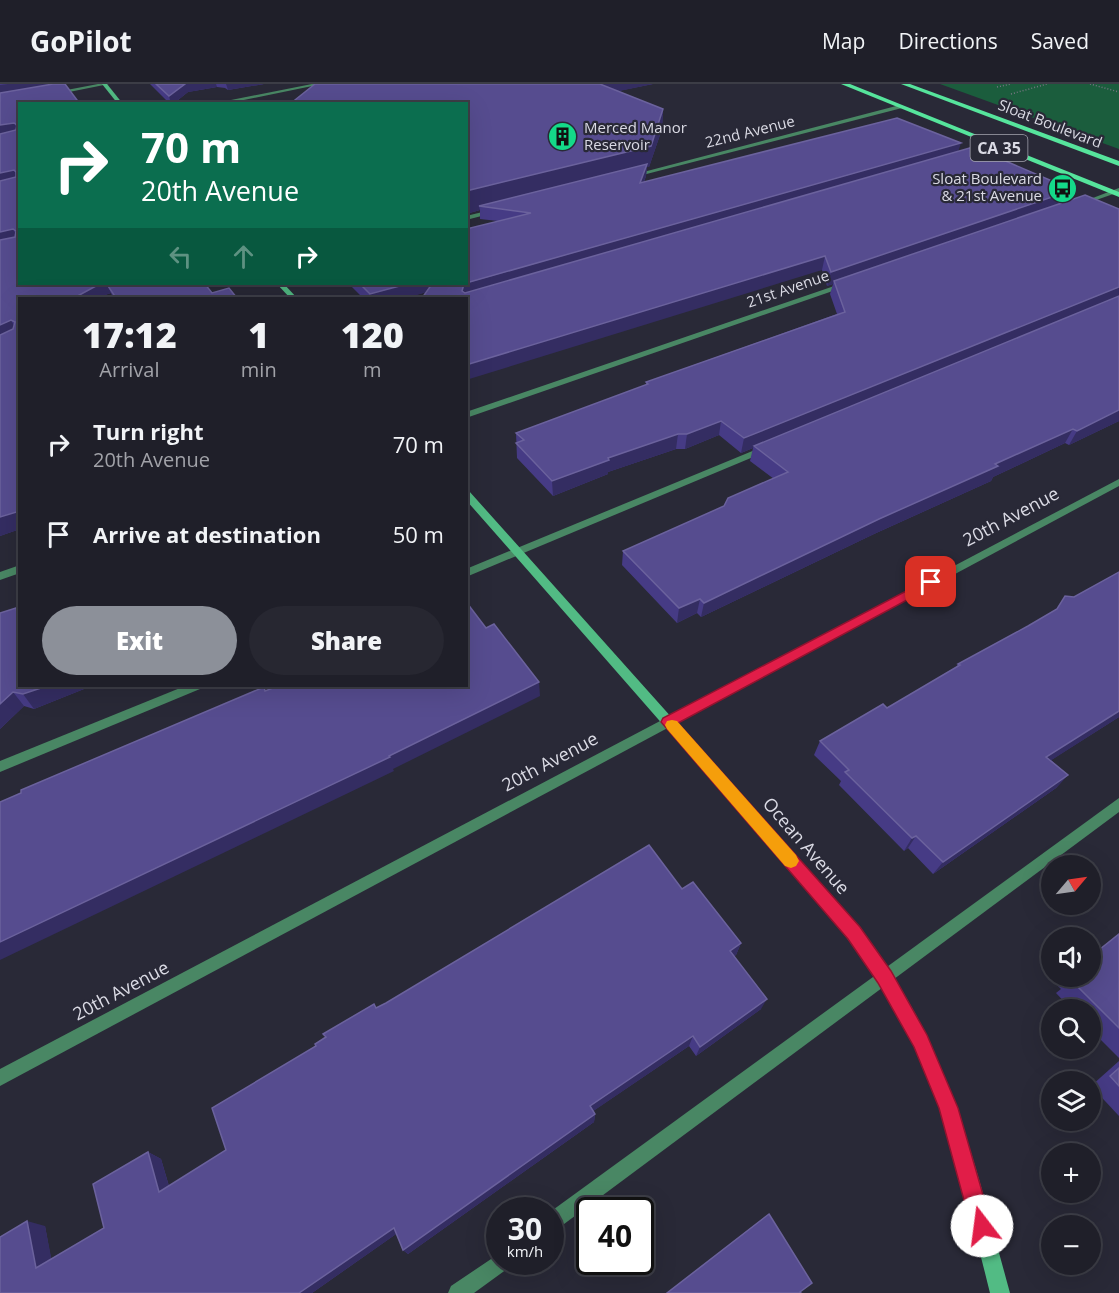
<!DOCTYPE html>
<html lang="en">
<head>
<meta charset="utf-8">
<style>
	:root { --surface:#1f1f29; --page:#272731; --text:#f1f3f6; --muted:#a1a2a8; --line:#3c3d46; --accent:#8c9099 }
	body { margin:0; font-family:"Open Sans",sans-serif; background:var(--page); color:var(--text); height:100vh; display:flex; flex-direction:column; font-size:22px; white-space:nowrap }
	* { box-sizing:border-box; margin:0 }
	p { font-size:20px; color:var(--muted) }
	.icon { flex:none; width:33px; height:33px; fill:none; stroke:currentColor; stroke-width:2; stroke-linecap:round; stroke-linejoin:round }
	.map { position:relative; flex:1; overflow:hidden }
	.details { position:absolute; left:18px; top:213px; width:450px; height:390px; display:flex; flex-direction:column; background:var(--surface); border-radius:0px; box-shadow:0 6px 24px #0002,0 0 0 2px var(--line) }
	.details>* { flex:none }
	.banner { position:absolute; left:18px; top:18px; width:450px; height:183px; border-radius:0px; box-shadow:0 6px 24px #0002,0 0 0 2px var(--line); background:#0b6e4f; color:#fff; overflow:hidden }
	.needle { width:39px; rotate:61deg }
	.fabs { position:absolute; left:1041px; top:771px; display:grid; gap:12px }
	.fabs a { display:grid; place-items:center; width:60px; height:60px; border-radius:50%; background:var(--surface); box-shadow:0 6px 24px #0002,0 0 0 2px var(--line); font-size:30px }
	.speed { position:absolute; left:486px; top:1113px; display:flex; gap:12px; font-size:30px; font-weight:700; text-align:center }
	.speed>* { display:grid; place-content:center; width:78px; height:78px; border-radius:50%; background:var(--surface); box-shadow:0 6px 24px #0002,0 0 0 2px var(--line); line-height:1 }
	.speed small { font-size:15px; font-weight:400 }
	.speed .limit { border:3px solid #111; border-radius:9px; background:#fff; color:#111 }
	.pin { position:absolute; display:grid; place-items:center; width:51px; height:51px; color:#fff; margin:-26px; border-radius:12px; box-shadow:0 3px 9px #0006 }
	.me { position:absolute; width:66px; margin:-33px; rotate:345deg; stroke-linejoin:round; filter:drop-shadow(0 0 4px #0008) }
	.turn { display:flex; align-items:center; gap:21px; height:126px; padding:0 24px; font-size:27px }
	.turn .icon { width:78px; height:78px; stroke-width:2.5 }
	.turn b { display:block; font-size:42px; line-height:51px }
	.lanes { display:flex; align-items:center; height:57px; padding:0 24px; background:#0003; justify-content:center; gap:30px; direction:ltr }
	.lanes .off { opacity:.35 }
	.eta { display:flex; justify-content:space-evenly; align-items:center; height:102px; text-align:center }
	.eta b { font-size:36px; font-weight:800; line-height:42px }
	.action { display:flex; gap:12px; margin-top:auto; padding:12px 24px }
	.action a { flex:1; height:69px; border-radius:36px; background:var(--accent); color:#fff; font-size:24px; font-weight:800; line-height:69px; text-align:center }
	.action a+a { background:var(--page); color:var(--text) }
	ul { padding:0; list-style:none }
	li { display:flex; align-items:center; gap:18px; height:90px; padding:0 24px }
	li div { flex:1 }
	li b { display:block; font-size:22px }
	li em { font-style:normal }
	header { display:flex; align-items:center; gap:36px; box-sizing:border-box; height:84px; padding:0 30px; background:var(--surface); border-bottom:2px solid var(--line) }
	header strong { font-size:28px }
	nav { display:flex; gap:33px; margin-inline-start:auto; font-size:21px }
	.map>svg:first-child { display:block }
</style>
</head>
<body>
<header>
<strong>GoPilot</strong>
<nav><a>Map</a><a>Directions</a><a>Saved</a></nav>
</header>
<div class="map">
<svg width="1119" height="1209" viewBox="0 0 1119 1209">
	<rect width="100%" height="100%" fill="#292937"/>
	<polygon fill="#1b5d3d" points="940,0 1119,0 1119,65"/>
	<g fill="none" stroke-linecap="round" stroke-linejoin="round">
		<g stroke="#767682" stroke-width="1.5" stroke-dasharray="1 2" stroke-linecap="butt">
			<polyline points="1090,0 1119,8"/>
			<polyline points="997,3 1011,0"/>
			<polyline points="1011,10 1047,0"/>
		</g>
		<g fill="#498764" fill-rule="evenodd">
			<polygon points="98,0 109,0 54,11 51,9"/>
			<polygon points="999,61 1001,64 968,74 965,72"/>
			<polygon points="767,361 772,364 770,366 466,493 466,485"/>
			<polygon points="185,602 202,602 200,605 0,688 0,677"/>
			<polygon points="1119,714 1119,728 556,1146 550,1149 550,1128"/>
			<polygon points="500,1169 500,1178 509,1178 507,1185 474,1209 448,1209 451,1202"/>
		</g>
		<g fill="#498764" fill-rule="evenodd">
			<polygon points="312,0 322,0 224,20 211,20"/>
			<polygon points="900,21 902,24 631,94 628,92"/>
			<polygon points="1119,104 1119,108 1082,121 1077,120"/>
			<polygon points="495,125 498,127 497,128 466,136 466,132"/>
			<polygon points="843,199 850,201 466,334 466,328"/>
			<polygon points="147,200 157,200 113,214 103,214"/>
			<polygon points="1119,395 1119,402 0,1002 0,985"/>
			<polygon points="20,481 20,489 0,496 0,488"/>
		</g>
		<g fill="#52bb84" fill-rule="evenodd">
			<polygon points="102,0 107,0 123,20 118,20"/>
			<polygon points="277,200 284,200 297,214 290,214"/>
			<path d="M466,406L469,407L826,806C865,851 902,899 927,953C966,1034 986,1122 1010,1209H990C969,1126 952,1041 915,963C871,869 796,793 729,716C641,616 554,516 466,416Z"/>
		</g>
		<g fill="#56e49c" fill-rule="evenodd">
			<polygon points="841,0 850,0 1119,108 1119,113"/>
			<polygon points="901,0 910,0 1119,77 1119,82"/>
		</g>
	</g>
	<g fill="#463b85">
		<polygon points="0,0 65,0 20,200 212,209 237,214 113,214 111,209 102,212 20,214 20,445 0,452"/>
		<polygon points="150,0 264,0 228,6 225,4 217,3 188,8 173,20 170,20"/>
		<polygon points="315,0 653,0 618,7 663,25 662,45 649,83 647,83 646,92 644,98 958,68 1068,117 1119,125 1119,337 1069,361 1065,359 993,393 991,397 874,450 701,533 697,529 677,539 622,481 623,467 724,422 774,395 750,377 753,364 741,369 719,351 685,365 676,365 608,388 608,390 553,412 517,374 516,349 646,301 646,298 837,230 830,210 833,200 827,202 822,186 426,208 405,214 363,214 349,200 466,200 498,137 480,135 480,126 466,130 466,20"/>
		<polygon points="1119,488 1119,633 1051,676 1068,691 1056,704 933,790 908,764 904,767 839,701 841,697 814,671 820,657 887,624 956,583 958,580 1028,542 1057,525 1074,513"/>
		<polygon points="16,524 18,527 20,602 88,602 84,605 34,625 24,622 0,645"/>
		<polygon points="682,805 741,859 736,871 734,872 761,925 696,972 689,962 593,1027 595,1030 594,1038 408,1170 403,1166 396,1150 312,1209 0,1209 45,1142 51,1175 104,1144 148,1068 161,1075 169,1102 226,1066 316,962 376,924"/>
		<polygon points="1119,850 1119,974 1090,945 1090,926 1072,926 1056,909 1061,905 1056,900 1065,892 1090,892"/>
		<polygon points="1119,977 1119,1032 1091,1002"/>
	</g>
	<g fill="#342d62">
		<polygon points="8,0 61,0 0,14 0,1"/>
		<polygon points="185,0 216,0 217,3 188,8 173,20 171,20 169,12"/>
		<polygon points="226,0 264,0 228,6"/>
		<polygon points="586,0 653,0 586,14"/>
		<polygon points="663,25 662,45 649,83 647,83 646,92 639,111 479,122 480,126 466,130 466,107"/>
		<polygon points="14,39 20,51 0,55 0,41"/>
		<polygon points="961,59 957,71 465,214 462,207 464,200"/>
		<polygon points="14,86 20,99 0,103 0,89"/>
		<polygon points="1073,106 1067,119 834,197 833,200 827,202 831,188"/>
		<polygon points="13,145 20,159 0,163 0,148"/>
		<polygon points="825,172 822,186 466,296 466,281"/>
		<polygon points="96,200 141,200 108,202 111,209 102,212 102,214 74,214"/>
		<polygon points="407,200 438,200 439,205 405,214 370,214 370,210"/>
		<polygon points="1119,203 1119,214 754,362 753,364 741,369 744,354"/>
		<polygon points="11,236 19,251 0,260 0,241"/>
		<polygon points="1119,326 1119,337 1069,361 1077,347"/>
		<polygon points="721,337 719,351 685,365 687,350"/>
		<polygon points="1073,345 1065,359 993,393 991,397 874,450 701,533 704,519 995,380"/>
		<polygon points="678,350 676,365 608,388 608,390 553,412 552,397 608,374"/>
		<polygon points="20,427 20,445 0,452 0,433"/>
		<polygon points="700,515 697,529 677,539 679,524"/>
		<polygon points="539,598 540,612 393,685 394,687 0,876 0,858 389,672"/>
		<polygon points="47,602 88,602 84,605 34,625 23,610"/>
		<polygon points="13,608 24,622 0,645 0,620"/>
		<polygon points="1119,627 1119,633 1036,686 1046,673"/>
		<polygon points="1068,691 1056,704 933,790 943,778"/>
		<polygon points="916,752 908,764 904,767 912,754"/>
		<polygon points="741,859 736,871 725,878 730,867"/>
		<polygon points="767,915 761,925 696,972 700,963"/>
		<polygon points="693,952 689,962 589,1030 590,1022"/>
		<polygon points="595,1030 594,1038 408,1170 403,1166"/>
		<polygon points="148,1068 161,1075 172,1113 159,1108"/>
		<polygon points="27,1137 45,1142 54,1188 36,1184"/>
		<polygon points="394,1144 399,1148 312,1209 299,1209"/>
	</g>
	<g fill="#564c8f" stroke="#6b629d" stroke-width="1.5">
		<polygon points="53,0 65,0 80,20 20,20 20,200 96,200 96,202 74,214 20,214 20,427 0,433 0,251 13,245 15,238 11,236 0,241 0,156 15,153 16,147 13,145 0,148 0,97 16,93 16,88 14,86 0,89 0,50 16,46 17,41 14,39 0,41 0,9"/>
		<polygon points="156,0 185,0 169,12"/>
		<polygon points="315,0 600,0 663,25 651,62 466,107 466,20 290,20"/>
		<polygon points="897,34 961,59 466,199 466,145 531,129 479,122 647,80 640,99"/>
		<polygon points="973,63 1073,106 831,188 825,172 466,281 466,214 422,214 432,200 466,200 464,200 462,207 465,209"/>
		<polygon points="1085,111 1119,125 1119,203 744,354 721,337 687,350 678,350 608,374 609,376 552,397 516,359 524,356 516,349 648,300 646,298 845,228 834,197"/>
		<polygon points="115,200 205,200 212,209 229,204 237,214 116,214 108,202"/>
		<polygon points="360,200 407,200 370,210"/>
		<polygon points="1119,212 1119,326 1077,347 1073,345 995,380 998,382 879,435 704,519 700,515 679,524 623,467 724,422 728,414 788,388 754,362"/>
		<polygon points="1119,488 1119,627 1046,673 1068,691 943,778 916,752 912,754 845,688 849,686 820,657 883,620 887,624 960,581 958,580 1028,542 1057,525 1065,512 1074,513"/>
		<polygon points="467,519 486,544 494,540 539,598 389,672 390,673 0,858 0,718 21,709 21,706 264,603 265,607 278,602 466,602 466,520"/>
		<polygon points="16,524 17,528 20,527 20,602 47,602 23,610 13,608 0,620 0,529"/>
		<polygon points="649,761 682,805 693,798 741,859 730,867 767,915 700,963 693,952 590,1022 595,1030 403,1166 394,1144 299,1209 0,1209 0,1153 27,1137 36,1184 104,1144 93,1100 148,1068 159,1108 226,1066 212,1024 316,962 315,960 326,953 323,950 374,920 376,924 386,919"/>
		<polygon points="1119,850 1119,944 1072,897 1078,892 1090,892 1090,873"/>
		<polygon points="1119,984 1119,1002 1110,992"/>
		<polygon points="769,1130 812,1199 800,1208 801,1209 667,1209"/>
	</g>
	<polygon fill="#e11d48" stroke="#92132f" stroke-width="1.5" points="931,494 935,495 935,501 678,639 860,843 891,887 927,951 958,1024 992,1142 989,1149 982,1152 974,1149 971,1142 939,1024 914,963 878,899 848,855 661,638 663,634"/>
	<polygon fill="#f59e0b" points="672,636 677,637 796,771 799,777 796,782 791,784 785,782 667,645 665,641 667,637"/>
	<defs>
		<symbol id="building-disc" viewBox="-11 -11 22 22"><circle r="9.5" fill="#14d989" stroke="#292937"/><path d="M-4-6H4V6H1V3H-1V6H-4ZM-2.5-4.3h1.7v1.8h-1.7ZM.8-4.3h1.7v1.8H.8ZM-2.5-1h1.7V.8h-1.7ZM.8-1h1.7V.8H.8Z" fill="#111"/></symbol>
		<symbol id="bus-disc" viewBox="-11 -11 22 22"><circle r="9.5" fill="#14d989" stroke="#292937"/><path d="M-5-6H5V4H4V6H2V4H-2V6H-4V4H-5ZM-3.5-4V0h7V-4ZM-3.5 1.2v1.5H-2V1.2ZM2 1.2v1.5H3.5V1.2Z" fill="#111"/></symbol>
	</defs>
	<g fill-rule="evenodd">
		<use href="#building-disc" x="546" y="36" width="33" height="33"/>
		<use href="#bus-disc" x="1046" y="88" width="33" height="33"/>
	</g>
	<g text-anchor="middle" stroke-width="4.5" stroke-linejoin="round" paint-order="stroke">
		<g font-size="15" fill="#dadae4" stroke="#292937">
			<text transform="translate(1050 40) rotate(21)" y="5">Sloat Boulevard</text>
			<text transform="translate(750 48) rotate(-14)" y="5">22nd Avenue</text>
			<text transform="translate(788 205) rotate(-19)" y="5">21st Avenue</text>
		</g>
		<g font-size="15" fill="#dadae4" stroke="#292937" text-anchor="start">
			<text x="584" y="49">Merced Manor<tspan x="584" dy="17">Reservoir</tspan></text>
			<text x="1042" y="100" text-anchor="end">Sloat Boulevard<tspan x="1042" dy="17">&amp; 21st Avenue</tspan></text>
		</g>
		<rect fill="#292937" stroke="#a5a5b0" stroke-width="1.5" x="970.5" y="51" width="57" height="26" rx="4.5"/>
		<g font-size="16" font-weight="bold" fill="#dadae4">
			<text x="999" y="70">CA 35</text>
		</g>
		<g font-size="18" fill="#dadae4" stroke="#292937">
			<text transform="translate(1011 433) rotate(-28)" y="6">20th Avenue</text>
			<text transform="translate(550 678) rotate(-28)" y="6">20th Avenue</text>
			<text transform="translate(806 762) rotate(49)" y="6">Ocean Avenue</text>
			<text transform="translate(121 907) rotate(-28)" y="6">20th Avenue</text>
		</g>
	</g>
</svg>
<div class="fabs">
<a><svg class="needle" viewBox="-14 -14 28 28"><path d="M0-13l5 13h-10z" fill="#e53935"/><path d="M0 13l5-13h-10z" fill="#a1a2a8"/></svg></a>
<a><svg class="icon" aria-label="sound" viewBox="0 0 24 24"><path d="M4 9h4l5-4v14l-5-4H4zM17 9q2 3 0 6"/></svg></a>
<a><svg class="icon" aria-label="search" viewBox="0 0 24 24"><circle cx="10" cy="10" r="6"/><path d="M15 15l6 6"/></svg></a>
<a><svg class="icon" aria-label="layers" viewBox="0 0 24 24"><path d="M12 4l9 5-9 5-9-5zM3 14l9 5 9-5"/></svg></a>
<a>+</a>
<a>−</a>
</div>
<div class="speed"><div>30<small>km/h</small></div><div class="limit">40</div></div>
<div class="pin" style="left:931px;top:498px;background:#d93025"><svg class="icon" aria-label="arrive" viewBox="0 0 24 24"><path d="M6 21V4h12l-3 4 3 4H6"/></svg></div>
<svg class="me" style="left:982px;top:1142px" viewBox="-20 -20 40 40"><circle r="19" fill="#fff"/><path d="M0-13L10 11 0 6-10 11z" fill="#e11d48"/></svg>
<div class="banner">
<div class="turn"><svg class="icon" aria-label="right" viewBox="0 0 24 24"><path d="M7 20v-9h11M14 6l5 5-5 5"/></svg><div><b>70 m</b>20th Avenue</div></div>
<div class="lanes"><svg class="icon off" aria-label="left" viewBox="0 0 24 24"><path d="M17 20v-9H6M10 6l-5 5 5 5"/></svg><svg class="icon off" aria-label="ahead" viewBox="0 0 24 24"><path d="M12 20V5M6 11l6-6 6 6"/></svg><svg class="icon" aria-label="right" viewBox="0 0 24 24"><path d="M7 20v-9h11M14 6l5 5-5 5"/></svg></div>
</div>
<section class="details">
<div class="eta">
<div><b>17:12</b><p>Arrival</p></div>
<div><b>1</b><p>min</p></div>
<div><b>120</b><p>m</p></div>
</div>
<ul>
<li><svg class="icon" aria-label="right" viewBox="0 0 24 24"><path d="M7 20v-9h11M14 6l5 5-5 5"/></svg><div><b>Turn right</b><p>20th Avenue</p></div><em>70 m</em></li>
<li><svg class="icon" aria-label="arrive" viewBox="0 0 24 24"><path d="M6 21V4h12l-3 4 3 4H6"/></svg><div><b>Arrive at destination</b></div><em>50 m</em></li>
</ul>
<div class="action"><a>Exit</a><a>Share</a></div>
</section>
</div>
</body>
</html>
